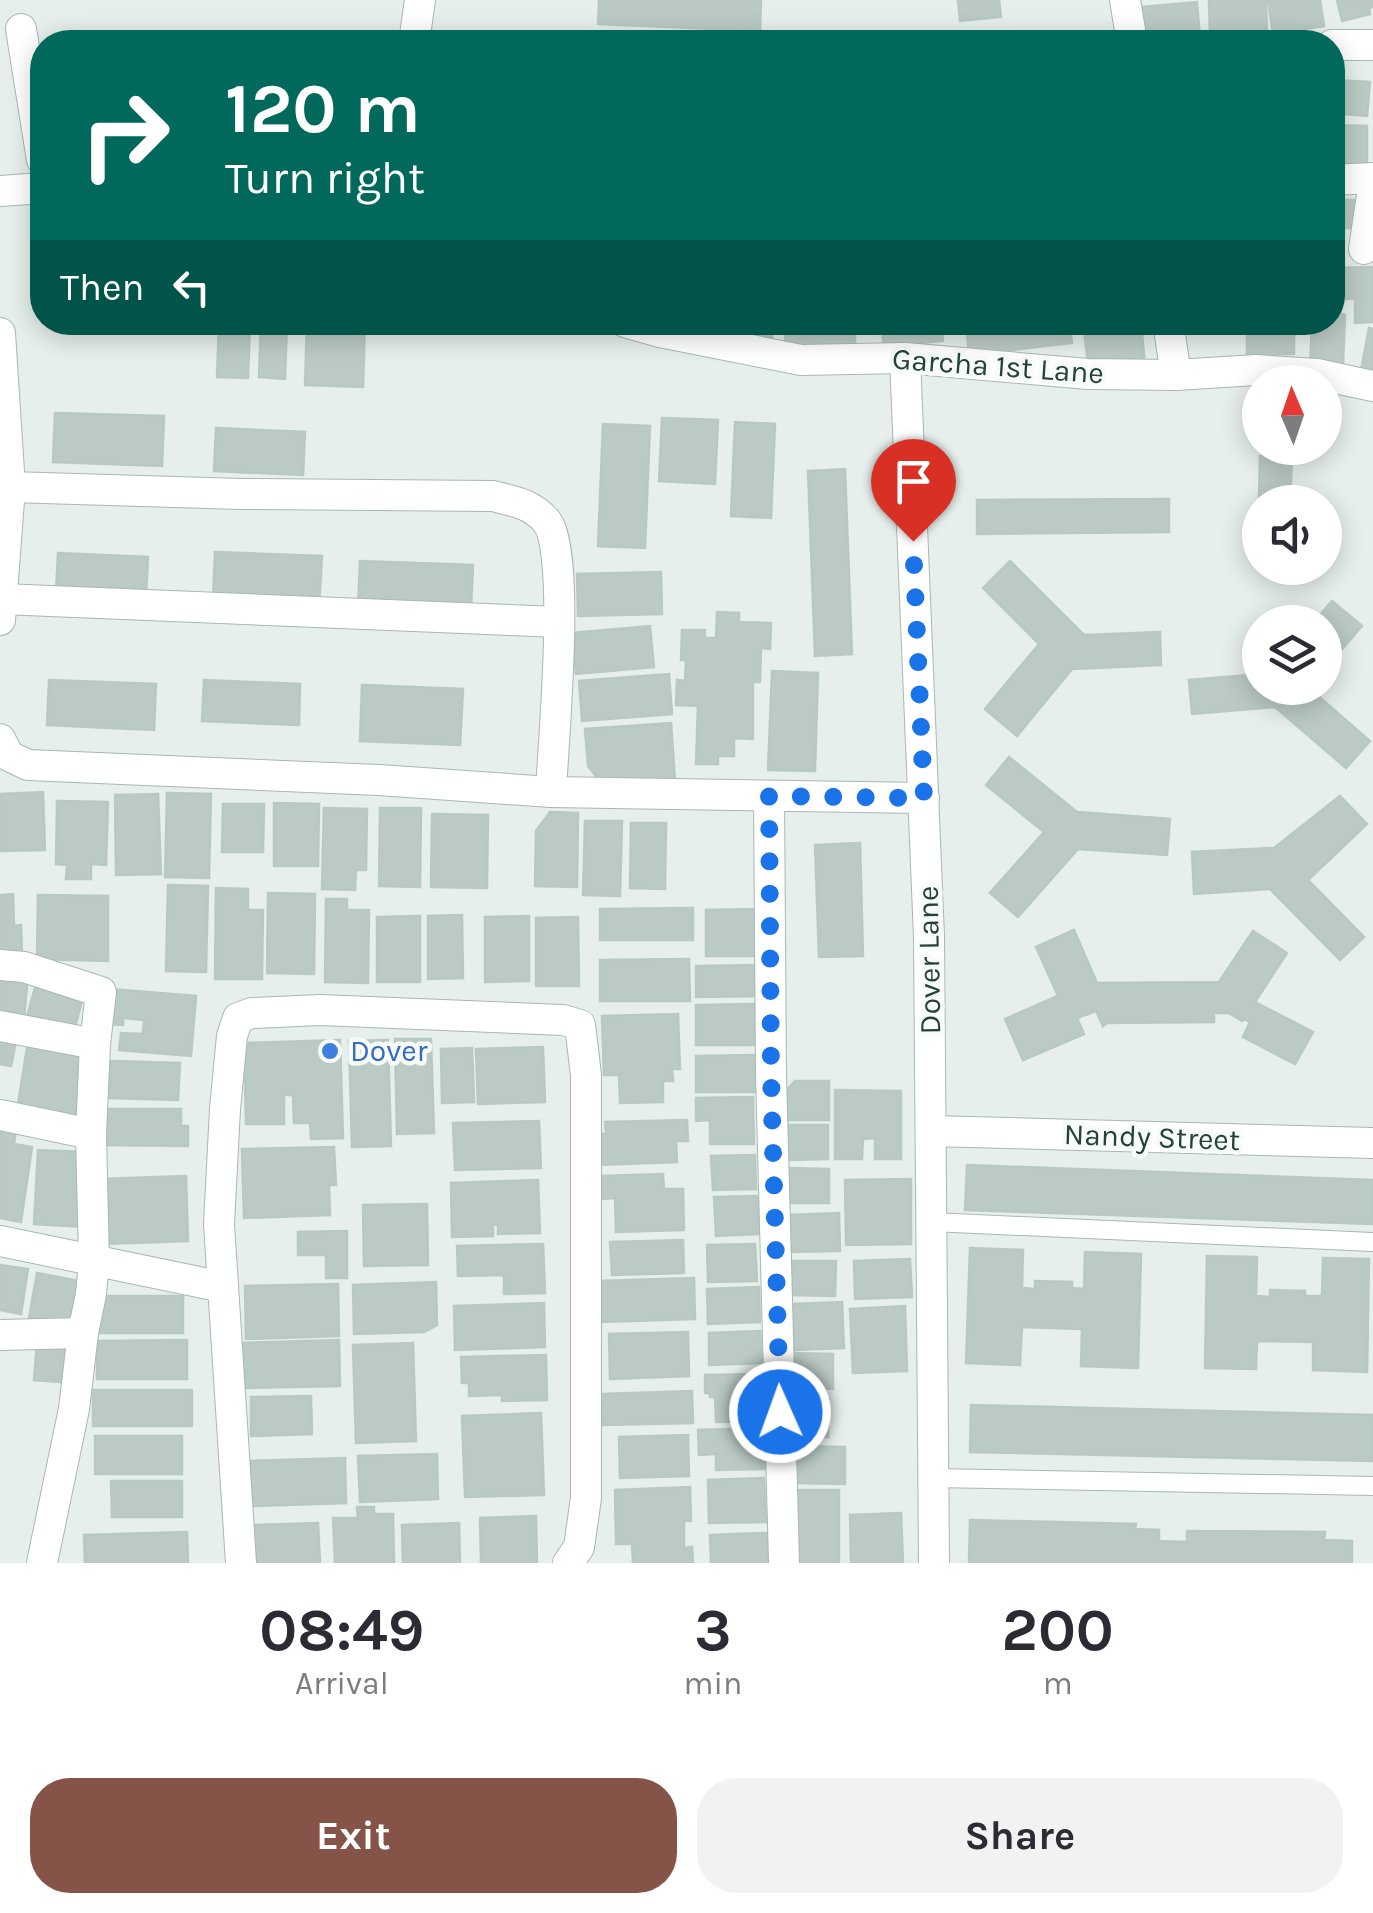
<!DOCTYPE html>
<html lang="en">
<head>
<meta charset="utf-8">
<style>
	:root { --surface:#fff; --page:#f2f2f3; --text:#2b2b33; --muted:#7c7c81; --accent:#855347 }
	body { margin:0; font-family:Karla,sans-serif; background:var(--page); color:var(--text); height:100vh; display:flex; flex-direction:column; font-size:38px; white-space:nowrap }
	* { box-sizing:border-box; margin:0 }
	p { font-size:32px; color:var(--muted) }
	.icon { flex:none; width:55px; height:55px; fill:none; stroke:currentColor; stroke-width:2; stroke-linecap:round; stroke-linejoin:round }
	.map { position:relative; height:1563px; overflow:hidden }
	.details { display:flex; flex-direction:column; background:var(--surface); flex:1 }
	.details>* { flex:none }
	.guide { position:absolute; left:30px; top:30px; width:1315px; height:305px; border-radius:40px; box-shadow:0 5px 25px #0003; background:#00695c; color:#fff; overflow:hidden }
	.needle { width:65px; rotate:358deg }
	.fabs { position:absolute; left:1242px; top:365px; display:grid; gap:20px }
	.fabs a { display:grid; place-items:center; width:100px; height:100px; border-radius:50%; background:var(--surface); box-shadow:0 5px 25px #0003; font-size:50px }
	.pin { position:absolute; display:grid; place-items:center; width:85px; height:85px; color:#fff; margin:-102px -42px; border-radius:50% 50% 50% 0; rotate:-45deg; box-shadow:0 0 10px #0007 }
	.pin .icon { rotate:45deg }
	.me { position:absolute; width:110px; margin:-55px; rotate:358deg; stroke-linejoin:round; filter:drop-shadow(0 0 8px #0008) }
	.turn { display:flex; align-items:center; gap:35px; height:210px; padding:0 30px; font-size:45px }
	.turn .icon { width:130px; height:130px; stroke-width:2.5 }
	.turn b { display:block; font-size:70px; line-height:85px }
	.then { display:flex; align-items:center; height:95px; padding:0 30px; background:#0003; gap:20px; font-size:38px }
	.eta { display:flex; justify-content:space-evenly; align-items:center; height:170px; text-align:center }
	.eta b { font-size:60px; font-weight:700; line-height:70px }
	.action { display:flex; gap:20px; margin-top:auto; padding:20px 30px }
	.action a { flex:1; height:115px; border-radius:40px; background:var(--accent); color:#fff; font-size:40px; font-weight:700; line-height:115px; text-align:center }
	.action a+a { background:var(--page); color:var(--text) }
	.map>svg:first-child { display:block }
</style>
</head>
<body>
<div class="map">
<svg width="1373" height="1563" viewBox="0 0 1373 1563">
	<rect width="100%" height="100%" fill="#e6efeb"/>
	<g fill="#bbcac4" stroke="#b8c9c2" stroke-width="2.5">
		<polygon points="599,0 761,0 760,31 598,24"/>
		<polygon points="958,0 999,0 1001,17 960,21"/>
		<polygon points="1266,0 1267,35 1210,36 1209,1"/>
		<polygon points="1268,0 1320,0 1324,26 1273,34"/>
		<polygon points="1337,0 1373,0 1373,7 1369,8 1370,14 1342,21"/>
		<polygon points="1197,2 1200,38 1146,42 1143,7"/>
		<polygon points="1332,80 1370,82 1367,116 1332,113"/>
		<polygon points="1332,125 1367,126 1367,169 1332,169"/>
		<polygon points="1332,200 1354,200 1354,228 1340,228 1340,248 1332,247"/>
		<polygon points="1373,267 1373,322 1355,323 1355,299 1332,299 1332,268"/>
		<polygon points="1332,311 1345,315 1343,366 1310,365 1312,322 1332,322"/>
		<polygon points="219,322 250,322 248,378 217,377"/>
		<polygon points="261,322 287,322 285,379 259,377"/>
		<polygon points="307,322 405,322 405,324 365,323 363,387 305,385"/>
		<polygon points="711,322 772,322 772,340 738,340 738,330 710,330"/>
		<polygon points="786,322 855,322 855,348 785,348"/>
		<polygon points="881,322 941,322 943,341 884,347"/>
		<polygon points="966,322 1069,322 1072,343 969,355"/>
		<polygon points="1083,322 1141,322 1145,366 1089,372"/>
		<rect x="1247" y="322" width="47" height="32"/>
		<polygon points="1369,328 1373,329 1373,378 1360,376"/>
		<polygon points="55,413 164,416 162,466 53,462"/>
		<polygon points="662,418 718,420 715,484 659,481"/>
		<polygon points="735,422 775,424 771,518 731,516"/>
		<polygon points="603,424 650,426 645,548 598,546"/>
		<polygon points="216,428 305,432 303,475 214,471"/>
		<polygon points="1260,456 1292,457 1290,502 1260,502 1260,541 1258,541"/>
		<polygon points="845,469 852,654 815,656 808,471"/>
		<polygon points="1169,499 1169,532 977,534 977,500"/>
		<polygon points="215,552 322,556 319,605 213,600"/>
		<polygon points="58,553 148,557 146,595 56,592"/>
		<polygon points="360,561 473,565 471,610 358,606"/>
		<polygon points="1010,561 1084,635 1160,632 1161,665 1072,669 1017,736 985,709 1039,644 983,588"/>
		<polygon points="661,572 662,614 578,616 577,574"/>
		<polygon points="1332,601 1362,626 1325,669 1325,622 1314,622"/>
		<polygon points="717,612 739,613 739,622 771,623 770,649 761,648 760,682 753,682 753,739 734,738 734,756 718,756 718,764 696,764 698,706 676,705 677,680 685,681 686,660 681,660 682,630 705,630 705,638 716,638"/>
		<polygon points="650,626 654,667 576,674 572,633"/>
		<polygon points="772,671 818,673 815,771 768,770"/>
		<polygon points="669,674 672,714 582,721 579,681"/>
		<polygon points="1260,674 1260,688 1309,688 1370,741 1346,768 1275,707 1192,714 1189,680"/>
		<polygon points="49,680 156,684 154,730 47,725"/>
		<polygon points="204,680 300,684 299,725 202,721"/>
		<polygon points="362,685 463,689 460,745 360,741"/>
		<polygon points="671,723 675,781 603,785 588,766 585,729"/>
		<polygon points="1009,757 1077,812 1170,819 1167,855 1078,849 1018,917 990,893 1044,832 986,785"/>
		<polygon points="43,792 45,850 0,851 0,794"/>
		<polygon points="167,793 211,794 209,878 165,877"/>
		<polygon points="158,794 161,874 116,875 115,795"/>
		<polygon points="1340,796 1367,824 1308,880 1364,937 1340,960 1270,889 1194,894 1192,852 1274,848"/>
		<polygon points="57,801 108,802 106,865 91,864 91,879 66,879 67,865 56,864"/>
		<polygon points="274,803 319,804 318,866 274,866"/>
		<polygon points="223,804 264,804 263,852 222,852"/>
		<polygon points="324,808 367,809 366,870 356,870 355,890 322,889"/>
		<polygon points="380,808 421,808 420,887 379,886"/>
		<polygon points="550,812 578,813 577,887 535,886 536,831"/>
		<polygon points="432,814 488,815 487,888 431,887"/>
		<polygon points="585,821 622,821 620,896 583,895"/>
		<polygon points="631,823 666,823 665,889 630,888"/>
		<polygon points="860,843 863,956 819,957 815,845"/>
		<polygon points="168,885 208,886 206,972 166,971"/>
		<polygon points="216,888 248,889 248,910 263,910 262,979 215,979"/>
		<polygon points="268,893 315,894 314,974 267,973"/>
		<polygon points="13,894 14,926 21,925 22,954 0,954 0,895"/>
		<polygon points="38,895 108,896 108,961 37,959"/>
		<polygon points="326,899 347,899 347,910 369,910 368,983 325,982"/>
		<polygon points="693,908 693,940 600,940 600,909"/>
		<polygon points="763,909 764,956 706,956 706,910"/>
		<polygon points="462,915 463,978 428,979 428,916"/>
		<polygon points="420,916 420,982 377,982 377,917"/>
		<polygon points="529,916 529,981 485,982 485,917"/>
		<polygon points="578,917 579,986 536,986 536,918"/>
		<polygon points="1074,930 1097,983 1219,982 1253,931 1287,953 1255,1002 1313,1032 1295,1064 1243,1037 1250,1022 1244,1019 1242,1021 1229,1013 1214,1013 1214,1022 1107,1023 1103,1026 1096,1011 1077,1018 1084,1034 1023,1060 1005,1019 1058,996 1036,947"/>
		<polygon points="689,959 690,1001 600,1001 600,960"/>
		<polygon points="759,965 760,996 696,997 696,966"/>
		<polygon points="0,971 28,974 24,1019 0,1016"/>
		<polygon points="36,984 83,997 72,1038 25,1024"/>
		<polygon points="110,989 196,996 191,1056 119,1050 121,1033 143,1034 144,1020 123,1018 123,1025 107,1024"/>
		<polygon points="754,1004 755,1045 696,1045 696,1005"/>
		<polygon points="678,1014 680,1069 672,1069 673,1081 663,1081 663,1102 620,1103 619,1075 604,1075 602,1016"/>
		<polygon points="0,1028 18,1031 11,1066 0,1064"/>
		<polygon points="395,1039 431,1039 434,1133 397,1134"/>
		<polygon points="340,1040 343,1138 311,1139 310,1123 294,1123 293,1095 284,1095 284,1124 246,1124 244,1043"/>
		<polygon points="388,1040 391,1146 352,1147 349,1041"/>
		<polygon points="28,1042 91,1052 80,1126 16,1116"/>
		<polygon points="543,1047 545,1102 478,1104 476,1049"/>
		<polygon points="472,1048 474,1102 442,1103 441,1049"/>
		<polygon points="755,1055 756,1092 696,1092 696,1056"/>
		<polygon points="111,1061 180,1063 178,1100 109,1098"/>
		<polygon points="795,1081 829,1081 829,1120 782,1120 782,1095"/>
		<polygon points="835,1090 901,1091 901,1159 875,1159 875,1138 863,1139 862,1159 835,1159"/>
		<polygon points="753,1097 754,1144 710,1144 710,1120 696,1121 696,1098"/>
		<polygon points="96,1109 181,1109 181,1126 188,1126 188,1146 96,1145"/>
		<polygon points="687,1120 688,1141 676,1141 677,1162 597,1165 596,1134 606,1134 605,1122"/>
		<polygon points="539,1121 541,1168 455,1170 453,1123"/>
		<polygon points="787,1125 828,1125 828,1159 787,1160"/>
		<polygon points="0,1127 16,1129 14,1144 32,1147 21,1222 0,1218"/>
		<polygon points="334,1147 336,1185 329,1185 330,1215 244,1218 242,1149"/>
		<polygon points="38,1150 81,1152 83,1227 34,1224"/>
		<polygon points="755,1155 756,1189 713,1190 711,1156"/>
		<polygon points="967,1165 1373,1180 1373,1224 965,1210"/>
		<polygon points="787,1168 829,1169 829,1203 786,1203"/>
		<polygon points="663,1174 664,1189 683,1189 684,1230 616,1232 615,1198 601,1199 601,1176"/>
		<polygon points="186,1176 188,1241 103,1244 101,1179"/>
		<polygon points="911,1179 911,1244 846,1245 845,1180"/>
		<polygon points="538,1180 540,1233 498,1234 498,1225 493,1224 493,1236 452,1237 451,1183"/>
		<polygon points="758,1196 759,1234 716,1236 714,1197"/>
		<polygon points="427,1204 428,1265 364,1266 363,1205"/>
		<polygon points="839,1213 840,1251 787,1252 787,1215"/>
		<polygon points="347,1231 347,1278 326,1278 326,1255 298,1255 298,1232"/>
		<polygon points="683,1240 684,1273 612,1275 610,1242"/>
		<polygon points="543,1244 545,1293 504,1294 504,1275 458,1276 457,1246"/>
		<polygon points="755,1244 757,1281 708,1282 707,1245"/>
		<polygon points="970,1248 1023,1250 1022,1288 1035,1289 1035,1281 1072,1282 1072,1288 1084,1289 1085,1252 1141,1254 1138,1368 1081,1366 1082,1329 1022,1327 1020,1365 966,1363"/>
		<polygon points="1207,1256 1257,1257 1256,1296 1270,1297 1270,1290 1305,1291 1305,1296 1322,1296 1323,1258 1369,1259 1367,1372 1313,1370 1313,1342 1257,1341 1256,1369 1205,1368"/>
		<polygon points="910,1259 912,1297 855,1299 854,1261"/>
		<polygon points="789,1261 836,1261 835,1296 789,1295"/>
		<polygon points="0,1265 28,1269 21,1314 0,1310"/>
		<polygon points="37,1273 84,1282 78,1327 29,1318"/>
		<polygon points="694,1278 695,1319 601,1322 600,1281"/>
		<polygon points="436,1282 437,1325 424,1332 354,1334 353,1285"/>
		<polygon points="338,1284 339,1336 246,1339 245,1286"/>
		<polygon points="759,1287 760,1322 708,1324 707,1289"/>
		<polygon points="99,1296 183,1296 183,1333 100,1333"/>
		<polygon points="842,1302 844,1348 794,1350 792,1304"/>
		<polygon points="544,1303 545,1347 455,1350 454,1306"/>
		<polygon points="905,1306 907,1371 853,1373 850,1309"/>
		<polygon points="760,1331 762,1363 709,1365 709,1333"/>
		<polygon points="688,1332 689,1376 610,1379 609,1334"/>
		<polygon points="187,1340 187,1379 97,1379 97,1341"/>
		<polygon points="339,1340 340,1386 241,1388 240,1343"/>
		<polygon points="37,1342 75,1344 73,1383 34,1380"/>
		<polygon points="413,1343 416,1441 356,1443 353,1345"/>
		<polygon points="790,1353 833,1354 833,1389 789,1388"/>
		<polygon points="546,1355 547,1400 502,1401 502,1395 469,1396 469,1383 462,1383 461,1357"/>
		<polygon points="760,1374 762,1421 716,1422 715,1397 710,1397 709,1393 705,1393 705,1375"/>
		<rect x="93" y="1390" width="99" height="36"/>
		<polygon points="692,1391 693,1423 603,1425 602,1394"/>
		<polygon points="311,1396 312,1434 251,1436 251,1397"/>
		<polygon points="788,1398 829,1399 828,1437 788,1436"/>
		<polygon points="971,1405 1373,1415 1373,1461 970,1452"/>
		<polygon points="541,1413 544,1495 465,1497 462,1416"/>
		<polygon points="765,1428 766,1469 716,1470 716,1454 699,1455 698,1430"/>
		<polygon points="688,1435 689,1476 620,1478 619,1437"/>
		<rect x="95" y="1436" width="87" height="38"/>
		<polygon points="793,1446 845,1447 845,1484 792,1483"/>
		<polygon points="437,1454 438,1499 360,1502 358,1456"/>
		<polygon points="345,1458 346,1503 251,1506 249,1461"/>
		<polygon points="764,1478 766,1522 709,1523 708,1480"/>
		<polygon points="111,1481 182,1481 182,1517 112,1517"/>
		<polygon points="690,1487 691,1521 684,1521 684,1548 692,1547 693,1563 633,1563 632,1544 616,1544 615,1490"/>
		<rect x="792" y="1490" width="47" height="73"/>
		<polygon points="357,1507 374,1507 374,1514 393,1514 394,1563 335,1563 333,1518 358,1518"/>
		<polygon points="901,1513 903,1563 851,1563 850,1515"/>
		<polygon points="536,1516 537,1563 481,1563 480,1518"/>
		<polygon points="970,1520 1136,1524 1135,1529 1159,1530 1159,1541 1187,1542 1187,1531 1325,1532 1324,1540 1352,1541 1352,1563 969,1563"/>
		<polygon points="318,1523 320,1563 254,1563 253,1525"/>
		<polygon points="459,1523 460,1563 403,1563 402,1525"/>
		<polygon points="187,1532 188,1563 85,1563 84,1535"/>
		<polygon points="767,1533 768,1563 711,1563 710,1535"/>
	</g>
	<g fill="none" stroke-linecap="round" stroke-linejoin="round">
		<defs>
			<g id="lane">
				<polyline points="932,1222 1372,1242"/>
				<polyline points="934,1478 1373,1486"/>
			</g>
			<g id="street">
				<polyline points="1125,0 1132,42"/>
				<polyline points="21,29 42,160"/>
				<polyline points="414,42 420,0"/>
				<polyline points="1332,45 1373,45"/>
				<polyline points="1332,180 1373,178"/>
				<polyline points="0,191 42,188"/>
				<polyline points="1364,249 1373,188"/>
				<polyline points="625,322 660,332 801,360 905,358 1088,374 1176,375 1256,370 1317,374 1373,386"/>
				<polyline points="1168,322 1176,375"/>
				<polyline points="0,333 10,487 0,620"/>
				<polyline points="905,358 929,937 934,1563"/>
				<path d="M10,487L241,494L493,496C513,501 533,504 547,522C571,554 553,744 551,792"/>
				<polyline points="2,599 559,622"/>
				<polyline points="0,739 9,756 28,765 379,780 551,792 924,798"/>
				<polyline points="769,796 771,1074 784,1563"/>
				<polyline points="0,965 24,967 101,992 95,1044 91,1134 94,1261 91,1294 83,1333 74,1409 42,1563"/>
				<polyline points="0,1026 95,1044"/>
				<polyline points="0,1115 91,1134"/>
				<polyline points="931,1131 1373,1143"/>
				<polyline points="0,1241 223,1287"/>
				<polyline points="0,1335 83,1333"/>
				<polyline points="241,1563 219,1224 225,1109 232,1036 238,1018 252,1013 320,1010 563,1020 580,1025 586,1075 586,1498 579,1547 568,1563"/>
			</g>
		</defs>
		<use href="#lane" stroke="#a8b8b2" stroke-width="20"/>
		<use href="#street" stroke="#a8b8b2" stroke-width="32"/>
		<use href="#lane" stroke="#fff" stroke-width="18"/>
		<use href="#street" stroke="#fff" stroke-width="30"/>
	</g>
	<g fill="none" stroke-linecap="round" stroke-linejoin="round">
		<polyline stroke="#1a73e8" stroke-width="18" stroke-dasharray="0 32.4" points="780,1412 771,1074 769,796 924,798 913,541"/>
	</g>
	<circle fill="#3f7fe0" stroke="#f7fbf9" stroke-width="4" cx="330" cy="1051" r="10"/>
	<g text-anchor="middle" stroke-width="9" stroke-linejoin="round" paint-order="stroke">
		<g font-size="30" fill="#24423a" stroke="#f7fbf9">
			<text transform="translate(998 366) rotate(4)" y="10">Garcha 1st Lane</text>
			<text transform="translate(929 960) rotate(-91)" y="10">Dover Lane</text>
			<text transform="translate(1152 1137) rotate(2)" y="10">Nandy Street</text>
		</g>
		<g font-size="30" fill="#366cbe" stroke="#f7fbf9" text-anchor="start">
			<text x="350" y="1061">Dover</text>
		</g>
	</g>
</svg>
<div class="fabs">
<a><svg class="needle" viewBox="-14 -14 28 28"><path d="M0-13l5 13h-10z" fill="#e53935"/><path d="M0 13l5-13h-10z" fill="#7c7c81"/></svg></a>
<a><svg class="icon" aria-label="sound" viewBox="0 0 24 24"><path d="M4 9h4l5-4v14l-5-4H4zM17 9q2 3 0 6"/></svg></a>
<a><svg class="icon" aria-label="layers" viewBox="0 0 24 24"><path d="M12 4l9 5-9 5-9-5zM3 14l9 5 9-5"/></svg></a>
</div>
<div class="pin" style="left:913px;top:541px;background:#d93025"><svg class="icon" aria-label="arrive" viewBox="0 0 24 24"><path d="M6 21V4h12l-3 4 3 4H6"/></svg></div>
<svg class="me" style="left:780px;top:1412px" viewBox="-20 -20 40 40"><circle r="17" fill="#1a73e8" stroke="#fff" stroke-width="3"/><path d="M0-11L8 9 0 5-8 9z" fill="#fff"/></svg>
<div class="guide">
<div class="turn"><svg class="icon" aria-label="right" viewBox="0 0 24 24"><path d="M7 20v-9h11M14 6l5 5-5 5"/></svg><div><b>120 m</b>Turn right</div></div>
<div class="then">Then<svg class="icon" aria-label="left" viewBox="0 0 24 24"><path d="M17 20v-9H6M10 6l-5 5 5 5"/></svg></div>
</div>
</div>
<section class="details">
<div class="eta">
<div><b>08:49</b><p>Arrival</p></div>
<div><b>3</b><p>min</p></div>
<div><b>200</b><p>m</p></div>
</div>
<div class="action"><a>Exit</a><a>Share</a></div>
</section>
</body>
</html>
